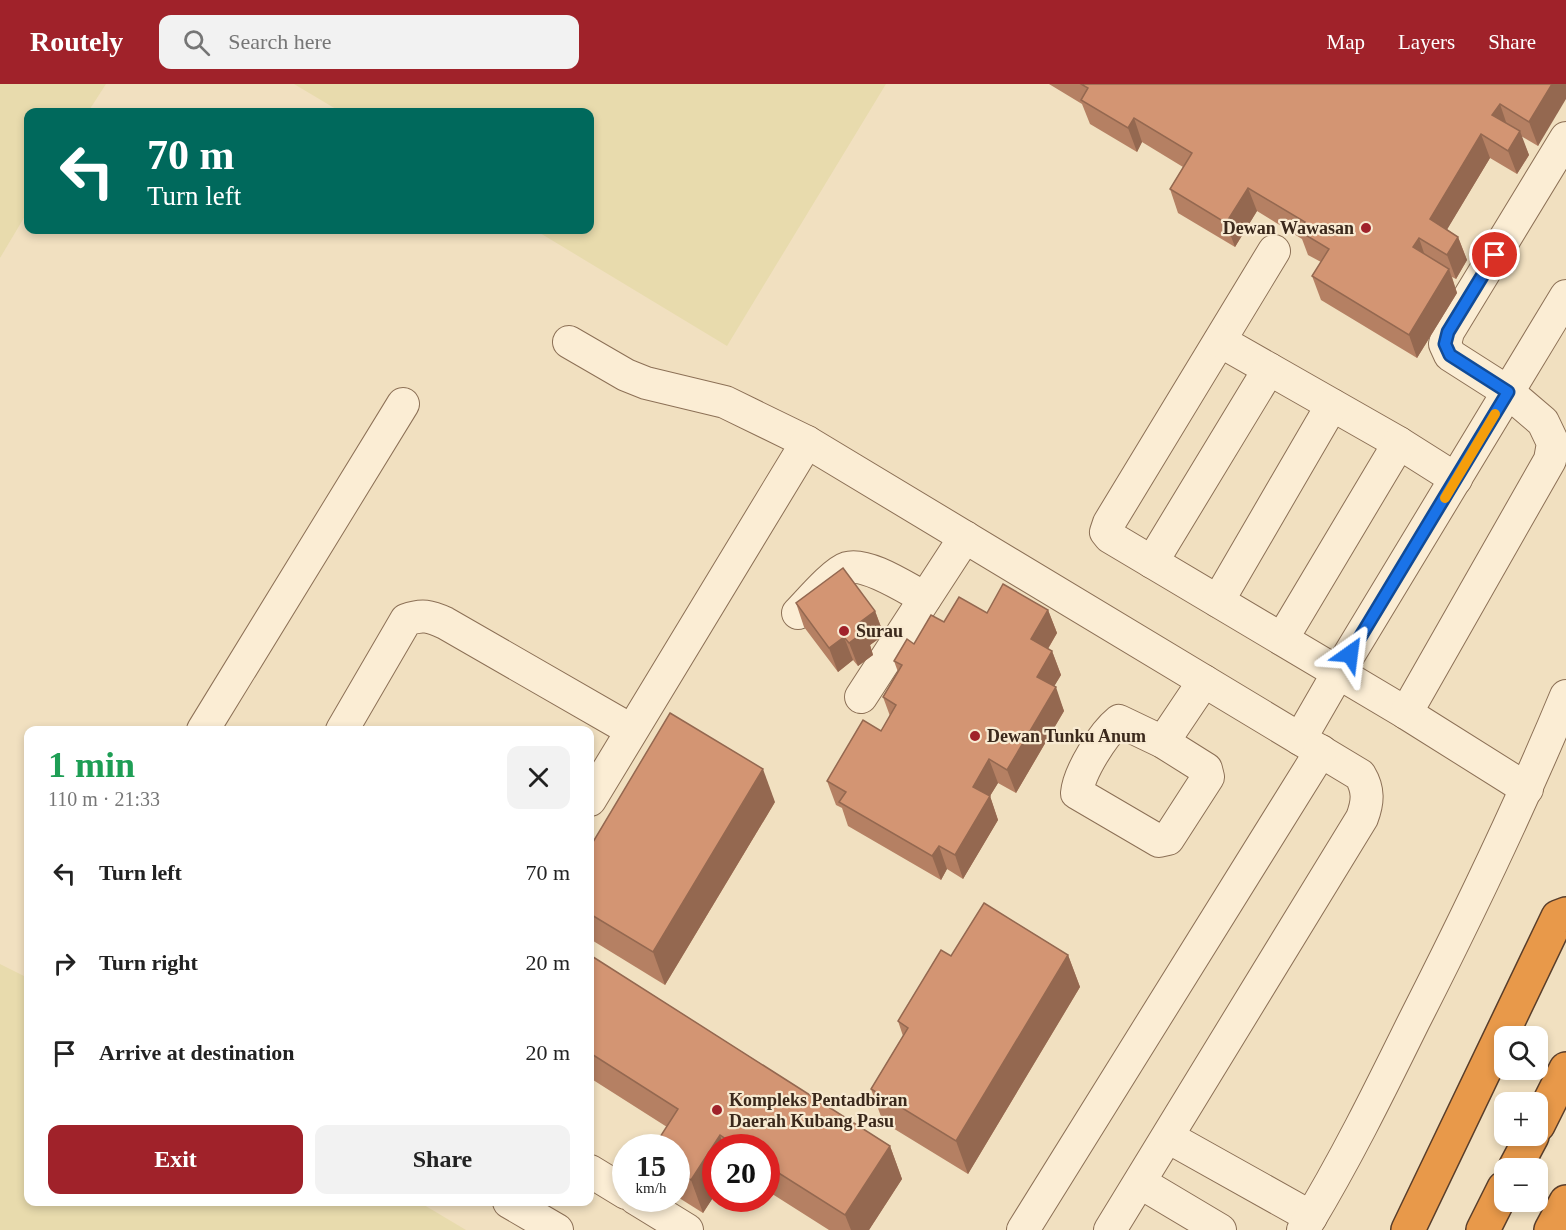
<!DOCTYPE html>
<html lang="en">
<head>
<meta charset="utf-8">
<style>
	:root { --surface:#fff; --page:#f2f2f2; --text:#222; --muted:#767676; --accent:#a0222a }
	body { margin:0; font-family:"Times New Roman",serif; background:var(--page); color:var(--text); height:100vh; display:flex; flex-direction:column; font-size:22px; white-space:nowrap }
	* { box-sizing:border-box; margin:0 }
	p { font-size:20px; color:var(--muted) }
	.icon { flex:none; width:33px; height:33px; fill:none; stroke:currentColor; stroke-width:2; stroke-linecap:round; stroke-linejoin:round }
	.map { position:relative; flex:1; overflow:hidden }
	.drawer { position:absolute; left:24px; top:642px; width:570px; height:480px; display:flex; flex-direction:column; background:var(--surface); border-radius:12px; box-shadow:0 3px 9px #0003 }
	.drawer>* { flex:none }
	.top-card { position:absolute; left:24px; top:24px; width:570px; height:126px; border-radius:12px; box-shadow:0 3px 9px #0003; background:#00695c; color:#fff; overflow:hidden }
	.controls { position:absolute; left:1494px; top:942px; display:grid; gap:12px }
	.controls a { display:grid; place-items:center; width:54px; height:54px; border-radius:12px; background:var(--surface); box-shadow:0 3px 9px #0003; font-size:30px }
	.speed { position:absolute; left:612px; top:1050px; display:flex; gap:12px; font-size:30px; font-weight:700; text-align:center }
	.speed>* { display:grid; place-content:center; width:78px; height:78px; border-radius:50%; background:var(--surface); box-shadow:0 3px 9px #0003; line-height:1 }
	.speed small { font-size:15px; font-weight:400 }
	.speed .limit { border:9px solid #d22; background:#fff; color:#111 }
	.pin { position:absolute; display:grid; place-items:center; width:51px; height:51px; color:#fff; margin:-26px; border:3px solid #fff; border-radius:50%; box-shadow:0 2px 6px #0007 }
	.me { position:absolute; width:66px; margin:-33px; rotate:31deg; stroke-linejoin:round; filter:drop-shadow(0 0 4px #0008) }
	.turn { display:flex; align-items:center; gap:21px; height:126px; padding:0 24px; font-size:27px }
	.turn .icon { width:78px; height:78px; stroke-width:2.5 }
	.turn b { display:block; font-size:42px; line-height:51px }
	.round { display:grid; place-items:center; flex:none; width:63px; height:63px; border-radius:12px; background:var(--page) }
	.summary { display:flex; align-items:center; justify-content:space-between; height:102px; padding:0 24px }
	h1 { font-size:36px; font-weight:600; line-height:45px; color:#1e9e55 }
	.action { display:flex; gap:12px; margin-top:auto; padding:12px 24px }
	.action a { flex:1; height:69px; border-radius:12px; background:var(--accent); color:#fff; font-size:24px; font-weight:600; line-height:69px; text-align:center }
	.action a+a { background:var(--page); color:var(--text) }
	ul { padding:0; list-style:none }
	li { display:flex; align-items:center; gap:18px; height:90px; padding:0 24px }
	li div { flex:1 }
	li b { display:block; font-size:22px }
	li em { font-style:normal }
	header { display:flex; align-items:center; gap:36px; box-sizing:border-box; height:84px; padding:0 30px; background:var(--accent); color:#fff }
	header strong { font-size:28px }
	nav { display:flex; gap:33px; margin-inline-start:auto; font-size:21px }
	.search { width:420px; height:54px; background:var(--page); display:flex; align-items:center; gap:15px; box-sizing:border-box; padding:0 21px; border-radius:12px; color:var(--muted); font-size:22px }
	.map>svg:first-child { display:block }
</style>
</head>
<body>
<header>
<strong>Routely</strong>
<div class="search"><svg class="icon" aria-label="search" viewBox="0 0 24 24"><circle cx="10" cy="10" r="6"/><path d="M15 15l6 6"/></svg>Search here</div>
<nav><a>Map</a><a>Layers</a><a>Share</a></nav>
</header>
<div class="map">
<svg width="1566" height="1146" viewBox="0 0 1566 1146">
	<rect width="100%" height="100%" fill="#f1e0c0"/>
	<g fill="#e8dbad">
		<polygon points="0,0 106,0 88,28 28,28 28,127 0,174"/>
		<polygon points="294,0 886,0 727,262 535,146 590,146 590,28 341,28"/>
		<polygon points="0,880 28,894 28,1118 419,1118 466,1146 0,1146"/>
	</g>
	<g fill="none" stroke-linecap="round" stroke-linejoin="round">
		<defs>
			<g id="minor">
				<polyline points="1274,167 1109,439 1106,448 1110,453 1406,629 1527,705"/>
				<polyline points="1220,257 1399,359 1456,395"/>
				<path d="M569,258L626,291L646,299L725,318L807,358L1360,691C1369,706 1368,718 1362,734L1110,1146"/>
				<polyline points="1152,478 1269,285"/>
				<polyline points="1218,517 1332,321"/>
				<path d="M798,529C808,519 834,488 847,484C867,478 906,504 925,514"/>
				<polyline points="1282,555 1399,359"/>
				<polyline points="861,613 965,453"/>
				<polyline points="1406,629 1550,376 1553,359 1543,338 1508,308 1450,271 1445,260 1448,248 1566,54"/>
				<path d="M1119,637L1163,658L1206,685L1208,693L1168,755L1159,757L1077,709C1079,688 1103,650 1119,637Z"/>
				<polyline points="203,646 403,320"/>
				<path d="M342,646L406,536C422,530 430,532 445,539L631,646"/>
				<polyline points="1300,655 1338,589 1566,212"/>
				<polyline points="1163,658 1204,597"/>
				<polyline points="590,716 807,358"/>
				<polyline points="1168,1053 1311,1133"/>
				<polyline points="590,1087 626,1109"/>
				<polyline points="1141,1099 1220,1146"/>
				<polyline points="635,1114 687,1146"/>
				<polyline points="509,1118 557,1146"/>
				<polyline points="1023,1146 1321,667"/>
				<path d="M1303,1146C1344,1079 1379,1008 1414,937C1468,831 1520,723 1566,612"/>
			</g>
			<g id="highway">
				<polyline points="1538,1041 1566,985"/>
				<polyline points="1515,1084 1532,1052"/>
				<polyline points="1408,1146 1558,833 1566,830"/>
				<polyline points="1483,1146 1504,1104"/>
				<polyline points="1551,1146 1566,1118"/>
			</g>
		</defs>
		<use href="#minor" stroke="#8c7056" stroke-width="34"/>
		<use href="#highway" stroke="#593e2b" stroke-width="36"/>
		<use href="#minor" stroke="#fbedd4" stroke-width="32"/>
		<use href="#highway" stroke="#e8994a" stroke-width="33"/>
	</g>
	<g fill="#b58063">
		<polygon points="1049,0 1566,0 1538,62 1521,52 1529,71 1517,90 1490,74 1447,145 1458,153 1467,176 1456,195 1452,193 1457,209 1417,274 1321,216 1312,192 1321,178 1308,171 1302,155 1257,127 1235,163 1178,129 1170,105 1183,83 1142,58 1137,68 1090,40 1082,20"/>
		<polygon points="796,519 875,527 884,551 870,561 873,571 858,582 853,576 838,588 804,543"/>
		<polygon points="1048,526 1057,549 1048,565 1052,567 1061,591 1054,602 1064,627 1016,709 998,699 990,712 998,736 963,795 947,785 941,796 848,742 842,724 836,721 827,697 881,647 890,632 883,613 898,588 894,577 914,560 944,538 987,529"/>
		<polygon points="775,718 665,901 590,855 590,763"/>
		<polygon points="590,871 890,1062 902,1095 869,1146 829,1146 766,1106 766,1064 716,1064 716,1109 703,1129 676,1112 676,1064 667,1043 590,994"/>
		<polygon points="1068,871 1080,903 968,1090 883,1038 871,1005 903,952 898,937 951,872"/>
	</g>
	<g fill="#946850">
		<polygon points="1552,0 1566,0 1566,15 1538,62 1529,38"/>
		<polygon points="1500,20 1508,44 1492,31"/>
		<polygon points="1134,34 1142,58 1137,68 1128,44"/>
		<polygon points="1520,47 1529,71 1517,90 1508,67"/>
		<polygon points="1481,50 1490,74 1439,159 1430,135"/>
		<polygon points="1248,104 1257,127 1235,163 1226,139"/>
		<polygon points="1458,153 1467,176 1456,195 1447,171"/>
		<polygon points="1419,154 1427,178 1413,163"/>
		<polygon points="1449,185 1457,209 1417,274 1409,251"/>
		<polygon points="1048,526 1057,549 1040,578 1031,555"/>
		<polygon points="875,527 884,551 870,561 873,571 858,582 849,559 859,539"/>
		<polygon points="844,553 853,576 838,588 829,564"/>
		<polygon points="1052,567 1061,591 1046,616 1037,593"/>
		<polygon points="1056,603 1064,627 1016,709 1007,686"/>
		<polygon points="989,675 998,699 990,712 998,736 963,795 955,771 973,703"/>
		<polygon points="763,685 775,718 665,901 653,868"/>
		<polygon points="939,762 947,785 941,796 932,772"/>
		<polygon points="1068,871 1080,903 968,1090 956,1057"/>
		<polygon points="720,1051 724,1064 716,1064 716,1109 703,1129 691,1096"/>
		<polygon points="890,1062 902,1095 869,1146 851,1146 845,1131"/>
	</g>
	<g fill="#d39573" stroke="#946850" stroke-width="1.5">
		<polygon points="1081,0 1552,0 1529,38 1500,20 1492,31 1520,47 1508,67 1481,50 1430,135 1458,153 1447,171 1419,154 1413,163 1449,185 1409,251 1312,192 1329,165 1299,147 1305,138 1248,104 1226,139 1170,105 1192,69 1134,34 1128,44 1081,16 1088,4"/>
		<polygon points="843,484 875,527 859,539 865,547 849,559 844,553 829,564 796,519"/>
		<polygon points="1003,500 1048,526 1031,555 1052,567 1037,593 1056,603 1007,686 989,675 973,703 990,712 955,771 939,762 932,772 839,718 846,708 827,697 863,636 881,647 896,621 883,613 902,581 894,577 907,555 914,560 931,531 944,538 959,513 987,529"/>
		<polygon points="670,629 763,685 653,868 590,830 590,763"/>
		<polygon points="984,819 1068,871 956,1057 871,1005 908,944 898,937 941,866 951,872"/>
		<polygon points="590,871 890,1062 845,1131 766,1081 766,1064 739,1064 720,1051 691,1096 676,1087 676,1064 653,1064 678,1025 590,969"/>
	</g>
	<g fill="none" stroke-linecap="round" stroke-linejoin="round">
		<defs>
			<polyline id="route" points="1350,570 1508,308 1450,271 1445,260 1448,248 1495,171"/>
		</defs>
		<use href="#route" stroke="#114b97" stroke-width="15"/>
		<use href="#route" stroke="#1a73e8" stroke-width="10"/>
		<polyline stroke="#f59e0b" stroke-width="10" points="1445,414 1495,330"/>
	</g>
	<g fill="#a0222a" stroke="#f8ead1" stroke-width="2">
		<circle cx="1366" cy="144" r="6"/>
		<circle cx="844" cy="547" r="6"/>
		<circle cx="975" cy="652" r="6"/>
		<circle cx="717" cy="1026" r="6"/>
	</g>
	<g text-anchor="middle" stroke-width="4.5" stroke-linejoin="round" paint-order="stroke">
		<g font-size="18" font-weight="bold" fill="#3b291c" stroke="#f8ead1" text-anchor="start">
			<text x="1354" y="150" text-anchor="end">Dewan Wawasan</text>
			<text x="856" y="553">Surau</text>
			<text x="987" y="658">Dewan Tunku Anum</text>
			<text x="729" y="1022">Kompleks Pentadbiran<tspan x="729" dy="21">Daerah Kubang Pasu</tspan></text>
		</g>
	</g>
</svg>
<div class="controls">
<a><svg class="icon" aria-label="search" viewBox="0 0 24 24"><circle cx="10" cy="10" r="6"/><path d="M15 15l6 6"/></svg></a>
<a>+</a>
<a>−</a>
</div>
<div class="speed"><div>15<small>km/h</small></div><div class="limit">20</div></div>
<div class="pin" style="left:1495px;top:171px;background:#d93025"><svg class="icon" aria-label="arrive" viewBox="0 0 24 24"><path d="M6 21V4h12l-3 4 3 4H6"/></svg></div>
<svg class="me" style="left:1350px;top:570px" viewBox="-20 -20 40 40"><path d="M0-17L14 15 0 8-14 15z" fill="#1a73e8" stroke="#fff" stroke-width="4"/></svg>
<div class="top-card">
<div class="turn"><svg class="icon" aria-label="left" viewBox="0 0 24 24"><path d="M17 20v-9H6M10 6l-5 5 5 5"/></svg><div><b>70 m</b>Turn left</div></div>
</div>
<section class="drawer">
<div class="summary"><div><h1>1 min</h1><p>110 m · 21:33</p></div><a class="round"><svg class="icon" aria-label="close" viewBox="0 0 24 24"><path d="M6 6l12 12M18 6L6 18"/></svg></a></div>
<ul>
<li><svg class="icon" aria-label="left" viewBox="0 0 24 24"><path d="M17 20v-9H6M10 6l-5 5 5 5"/></svg><div><b>Turn left</b></div><em>70 m</em></li>
<li><svg class="icon" aria-label="right" viewBox="0 0 24 24"><path d="M7 20v-9h11M14 6l5 5-5 5"/></svg><div><b>Turn right</b></div><em>20 m</em></li>
<li><svg class="icon" aria-label="arrive" viewBox="0 0 24 24"><path d="M6 21V4h12l-3 4 3 4H6"/></svg><div><b>Arrive at destination</b></div><em>20 m</em></li>
</ul>
<div class="action"><a>Exit</a><a>Share</a></div>
</section>
</div>
</body>
</html>
